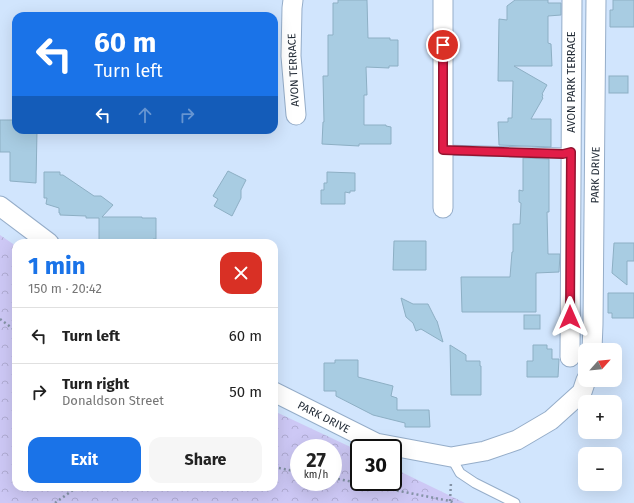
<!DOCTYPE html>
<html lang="en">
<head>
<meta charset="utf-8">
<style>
	:root { --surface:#fff; --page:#f6f6f6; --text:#222; --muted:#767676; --line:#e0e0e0; --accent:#1a73e8 }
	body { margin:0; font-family:"Fira Sans",sans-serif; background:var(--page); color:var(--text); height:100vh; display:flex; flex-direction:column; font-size:15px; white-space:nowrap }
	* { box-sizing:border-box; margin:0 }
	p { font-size:13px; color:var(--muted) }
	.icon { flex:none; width:22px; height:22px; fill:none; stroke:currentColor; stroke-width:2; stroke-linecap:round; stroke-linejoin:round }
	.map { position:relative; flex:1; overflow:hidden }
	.drawer { position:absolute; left:12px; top:239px; width:266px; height:252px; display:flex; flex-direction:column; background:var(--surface); border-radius:12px; box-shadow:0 4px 16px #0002 }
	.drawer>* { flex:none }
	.guide { position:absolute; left:12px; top:12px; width:266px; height:122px; border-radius:12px; box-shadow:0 4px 16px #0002; background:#1a73e8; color:#fff; overflow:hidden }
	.needle { width:26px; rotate:63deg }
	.fabs { position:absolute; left:578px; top:343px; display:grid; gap:8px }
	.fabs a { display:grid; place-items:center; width:44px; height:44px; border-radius:8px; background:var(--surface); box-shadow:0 4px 16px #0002; font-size:20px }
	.speed { position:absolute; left:290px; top:439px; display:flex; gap:8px; font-size:20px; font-weight:700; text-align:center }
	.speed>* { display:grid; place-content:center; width:52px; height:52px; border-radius:50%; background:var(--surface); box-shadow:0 4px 16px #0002; line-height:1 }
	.speed small { font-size:10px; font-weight:400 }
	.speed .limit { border:2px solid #111; border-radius:6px; background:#fff; color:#111 }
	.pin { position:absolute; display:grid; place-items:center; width:34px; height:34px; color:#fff; margin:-17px; border:2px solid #fff; border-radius:50%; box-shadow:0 1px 4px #0007 }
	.me { position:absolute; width:44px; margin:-22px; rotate:0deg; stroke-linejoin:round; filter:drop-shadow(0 0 3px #0008) }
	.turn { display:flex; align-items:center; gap:14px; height:84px; padding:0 16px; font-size:18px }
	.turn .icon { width:52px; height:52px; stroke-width:2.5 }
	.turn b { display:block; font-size:28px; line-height:34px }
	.lanes { display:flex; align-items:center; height:38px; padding:0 16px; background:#0003; justify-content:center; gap:20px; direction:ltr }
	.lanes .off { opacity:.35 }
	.round { display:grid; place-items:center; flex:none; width:42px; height:42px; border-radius:12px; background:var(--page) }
	.headline { display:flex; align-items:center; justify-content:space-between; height:68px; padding:0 16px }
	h1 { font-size:24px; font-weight:700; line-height:30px; color:var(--accent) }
	.action { display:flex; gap:8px; margin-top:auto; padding:8px 16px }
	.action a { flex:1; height:46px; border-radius:12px; background:var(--accent); color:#fff; font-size:16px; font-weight:700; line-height:46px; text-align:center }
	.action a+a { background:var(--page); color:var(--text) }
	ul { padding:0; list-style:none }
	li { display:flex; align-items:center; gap:12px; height:56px; padding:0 16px; border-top:1px solid var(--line) }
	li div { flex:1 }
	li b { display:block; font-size:15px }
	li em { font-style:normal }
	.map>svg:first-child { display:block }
</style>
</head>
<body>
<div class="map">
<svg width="634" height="503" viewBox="0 0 634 503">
	<defs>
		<pattern id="park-crowns" width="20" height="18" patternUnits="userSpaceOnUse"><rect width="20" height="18" fill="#cdc8f5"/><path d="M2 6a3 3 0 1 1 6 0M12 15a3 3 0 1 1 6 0" fill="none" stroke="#b0acd3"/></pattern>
	</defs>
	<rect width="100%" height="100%" fill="#d1e5fd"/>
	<path fill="url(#park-crowns)" fill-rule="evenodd" d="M0,235L16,246V487H274V411L359,451V482H393V468L465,503H0ZM299,448H333V482H299Z"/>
	<g fill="#a8cce2" stroke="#8dafc4">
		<polygon points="338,0 367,0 368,38 390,38 390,40 398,40 398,66 389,66 389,68 366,67 367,95 364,95 364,125 386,125 386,126 391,127 391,144 359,144 359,146 322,144 323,122 324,122 323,76 328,76 328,35 333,35 333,3 338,3"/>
		<polygon points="515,0 548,0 548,3 561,3 561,15 548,16 548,43 551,44 552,66 514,66 547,85 542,94 543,95 542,97 543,98 531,119 551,119 551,147 499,145 498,122 508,122 508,118 512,118 513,81 498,81 499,19 507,20 507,6"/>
		<polygon points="613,0 634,0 634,27 610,27 610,10 613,10"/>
		<rect x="609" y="76" width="19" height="17"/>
		<polygon points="0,120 16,120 16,130 37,130 36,183 10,181 10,152 0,152"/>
		<polygon points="523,158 549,159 549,212 547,212 548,254 560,254 559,272 536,273 536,312 462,312 461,277 510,277 512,252 513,252 513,224 520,224 521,203 519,202 519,190 523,191"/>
		<polygon points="228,171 246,180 241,190 241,198 232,216 214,206 218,199 213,196"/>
		<polygon points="44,172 60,172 60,175 63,175 94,196 101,196 113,205 102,217 142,217 142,218 156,218 156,239 153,239 152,243 99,243 99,218 86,218 86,216 60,215 60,213 59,213 59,208 46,204 47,198 44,198"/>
		<polygon points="327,172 355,173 355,191 350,191 350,193 345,192 345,204 321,204 321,190 324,190 324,183 327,183"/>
		<polygon points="394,241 426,241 426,270 393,270"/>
		<polygon points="614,243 634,243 634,261 627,261 627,285 612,273"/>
		<polygon points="608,293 634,293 634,318 612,318 612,313 608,313"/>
		<polygon points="401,298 413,304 428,304 436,320 437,321 443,342 421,329 416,331 413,323 406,317"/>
		<rect x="524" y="315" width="16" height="14"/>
		<polygon points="450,345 466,355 466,361 480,361 480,366 481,366 481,395 451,395"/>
		<polygon points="533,345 547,345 547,349 552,349 552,359 559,359 558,377 527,377 527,361 533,361"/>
		<polygon points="335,360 358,360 358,377 393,386 391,396 397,398 397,410 429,410 430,427 405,427 405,423 373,415 336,396 336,391 324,391 324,363 335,363"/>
	</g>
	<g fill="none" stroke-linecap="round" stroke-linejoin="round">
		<defs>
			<g id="service">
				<polyline points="443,150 563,153 571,152"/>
				<polyline points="451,457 460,473 475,483 515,503"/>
			</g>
			<g id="minor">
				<polyline points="293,0 292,8 291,56 296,115"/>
				<polyline points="443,0 443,208"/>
				<polyline points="0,206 49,243"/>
				<polyline points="592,350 593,324 596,0"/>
				<polyline points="570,357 572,0"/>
				<polyline points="274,392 376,443 451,457 485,451 517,440 551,420 582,392 586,380"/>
			</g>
		</defs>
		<use href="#service" stroke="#95adc9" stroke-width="11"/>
		<use href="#minor" stroke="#95adc9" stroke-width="21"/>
		<g stroke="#8493a6" stroke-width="2.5" stroke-dasharray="2 3" stroke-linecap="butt">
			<polyline points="0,319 16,331"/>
			<polyline points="274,467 299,472"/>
			<polyline points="333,478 450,501 454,503"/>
			<polyline points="450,501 451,482"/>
			<polyline points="55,503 77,487"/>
		</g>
		<use href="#service" stroke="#fff" stroke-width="9"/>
		<use href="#minor" stroke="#fff" stroke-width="19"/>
	</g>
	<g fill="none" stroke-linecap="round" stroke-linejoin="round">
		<defs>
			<polyline id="route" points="443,45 443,150 563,154 571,152 570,317"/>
		</defs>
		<use href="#route" stroke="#92132f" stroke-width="10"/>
		<use href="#route" stroke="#e11d48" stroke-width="7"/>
	</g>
	<g text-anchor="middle" stroke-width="3" stroke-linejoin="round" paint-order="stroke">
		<g font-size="11" fill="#222b36" stroke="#fff">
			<text transform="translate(293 70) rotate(-93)" y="4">AVON TERRACE</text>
			<text transform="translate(571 82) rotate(-90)" y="4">AVON PARK TERRACE</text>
			<text transform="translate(595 175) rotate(-89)" y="4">PARK DRIVE</text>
			<text transform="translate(324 417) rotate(27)" y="4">PARK DRIVE</text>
		</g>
	</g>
</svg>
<div class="fabs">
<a><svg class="needle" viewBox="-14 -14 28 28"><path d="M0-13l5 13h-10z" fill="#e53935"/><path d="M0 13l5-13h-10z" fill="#767676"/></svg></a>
<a>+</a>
<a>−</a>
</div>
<div class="speed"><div>27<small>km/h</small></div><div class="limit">30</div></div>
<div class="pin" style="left:443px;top:45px;background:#d93025"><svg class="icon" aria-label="arrive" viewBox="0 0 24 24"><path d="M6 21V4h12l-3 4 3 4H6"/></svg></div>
<svg class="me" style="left:570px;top:317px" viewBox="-20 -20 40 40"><path d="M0-17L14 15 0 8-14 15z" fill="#e11d48" stroke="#fff" stroke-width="4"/></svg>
<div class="guide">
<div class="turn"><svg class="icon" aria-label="left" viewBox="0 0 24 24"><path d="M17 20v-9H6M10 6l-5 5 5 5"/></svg><div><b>60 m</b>Turn left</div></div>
<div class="lanes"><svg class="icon" aria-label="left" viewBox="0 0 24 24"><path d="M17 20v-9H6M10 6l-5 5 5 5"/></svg><svg class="icon off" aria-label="ahead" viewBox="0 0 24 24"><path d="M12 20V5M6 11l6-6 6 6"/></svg><svg class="icon off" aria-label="right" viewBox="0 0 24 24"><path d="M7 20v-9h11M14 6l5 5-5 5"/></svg></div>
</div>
<section class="drawer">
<div class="headline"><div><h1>1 min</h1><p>150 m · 20:42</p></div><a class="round" style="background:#d93025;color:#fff"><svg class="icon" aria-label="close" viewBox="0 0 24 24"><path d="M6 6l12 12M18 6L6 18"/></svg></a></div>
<ul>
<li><svg class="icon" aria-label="left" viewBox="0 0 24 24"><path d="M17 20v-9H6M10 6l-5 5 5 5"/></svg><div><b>Turn left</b></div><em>60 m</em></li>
<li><svg class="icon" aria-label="right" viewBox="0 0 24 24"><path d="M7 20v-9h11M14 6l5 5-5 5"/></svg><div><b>Turn right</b><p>Donaldson Street</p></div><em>50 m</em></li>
</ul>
<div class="action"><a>Exit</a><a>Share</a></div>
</section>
</div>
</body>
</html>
